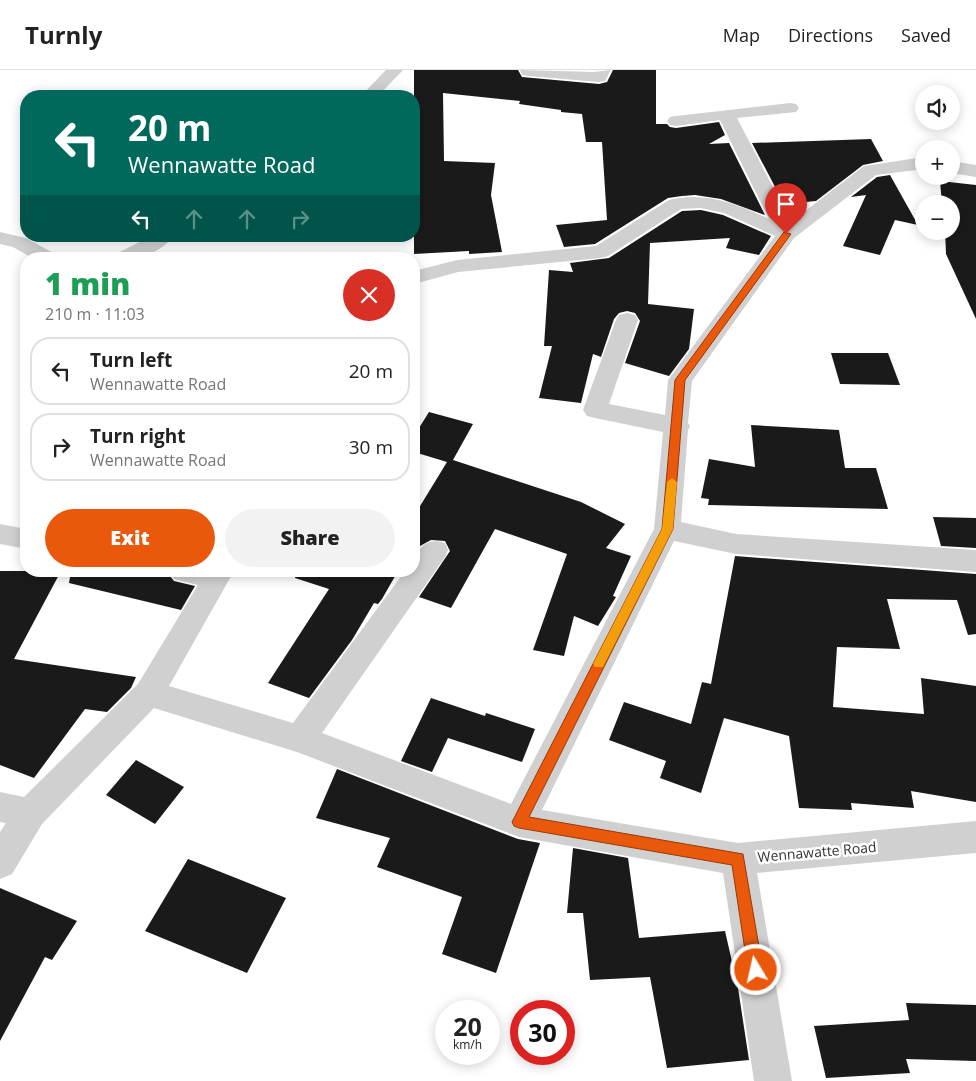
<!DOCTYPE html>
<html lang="en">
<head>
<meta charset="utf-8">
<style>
	:root { --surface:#fff; --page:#f2f2f2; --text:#222; --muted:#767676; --line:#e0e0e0; --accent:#ea580c }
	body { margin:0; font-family:"Open Sans",sans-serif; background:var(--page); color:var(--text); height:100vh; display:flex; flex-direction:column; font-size:19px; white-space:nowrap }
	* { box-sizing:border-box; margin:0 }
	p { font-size:16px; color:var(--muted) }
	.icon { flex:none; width:28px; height:28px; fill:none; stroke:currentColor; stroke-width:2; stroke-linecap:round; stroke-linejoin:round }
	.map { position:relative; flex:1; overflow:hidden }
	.details { position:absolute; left:20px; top:182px; width:400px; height:325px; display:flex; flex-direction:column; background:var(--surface); border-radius:20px; box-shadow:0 2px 12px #0003 }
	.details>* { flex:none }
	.guide { position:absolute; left:20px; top:20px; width:400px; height:152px; border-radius:20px; box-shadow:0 2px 12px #0003; background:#00695c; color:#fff; overflow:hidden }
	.buttons { position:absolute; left:915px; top:15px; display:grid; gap:10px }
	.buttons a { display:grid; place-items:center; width:45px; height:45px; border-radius:50%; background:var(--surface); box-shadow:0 2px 12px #0003; font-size:25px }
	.speed { position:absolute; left:435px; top:930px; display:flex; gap:10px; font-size:25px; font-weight:700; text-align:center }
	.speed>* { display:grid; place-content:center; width:65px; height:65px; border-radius:50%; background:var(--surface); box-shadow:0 2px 12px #0003; line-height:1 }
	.speed small { font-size:12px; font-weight:400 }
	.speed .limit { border:8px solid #d22; background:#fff; color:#111 }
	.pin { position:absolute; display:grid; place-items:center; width:42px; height:42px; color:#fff; margin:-51px -21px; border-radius:50% 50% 50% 0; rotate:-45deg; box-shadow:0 0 5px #0007 }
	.pin .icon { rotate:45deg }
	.me { position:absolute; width:55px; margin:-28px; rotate:351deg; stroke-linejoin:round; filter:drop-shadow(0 0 4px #0008) }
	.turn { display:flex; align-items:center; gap:18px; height:105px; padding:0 25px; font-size:22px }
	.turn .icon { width:65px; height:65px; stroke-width:2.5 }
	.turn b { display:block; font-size:35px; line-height:42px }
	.lanes { display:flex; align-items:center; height:48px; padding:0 25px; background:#0003; justify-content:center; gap:25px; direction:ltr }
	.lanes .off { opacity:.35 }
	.round { display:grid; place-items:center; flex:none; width:52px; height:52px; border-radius:26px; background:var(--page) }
	.headline { display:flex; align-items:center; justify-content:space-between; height:85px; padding:0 25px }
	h1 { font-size:30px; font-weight:800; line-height:38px; color:#1e9e55 }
	.action { display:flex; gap:10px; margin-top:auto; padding:10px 25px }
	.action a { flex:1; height:58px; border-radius:30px; background:var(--accent); color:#fff; font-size:20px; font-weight:800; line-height:58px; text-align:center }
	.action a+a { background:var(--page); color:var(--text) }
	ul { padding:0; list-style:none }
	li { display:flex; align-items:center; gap:15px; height:68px; margin:0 10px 8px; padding:0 15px; border:2px solid var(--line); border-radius:20px }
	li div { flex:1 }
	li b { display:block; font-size:19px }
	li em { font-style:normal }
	header { display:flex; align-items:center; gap:30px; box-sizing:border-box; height:70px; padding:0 25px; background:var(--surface); border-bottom:1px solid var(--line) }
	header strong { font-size:24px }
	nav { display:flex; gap:28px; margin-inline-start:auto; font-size:18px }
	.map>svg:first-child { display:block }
</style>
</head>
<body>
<header>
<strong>Turnly</strong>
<nav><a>Map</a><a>Directions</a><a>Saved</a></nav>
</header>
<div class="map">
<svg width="976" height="1011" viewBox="0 0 976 1011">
	<rect width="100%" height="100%" fill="#fff"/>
	<g fill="#1a1a1a">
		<polygon points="414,0 518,0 522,7 599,14 607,12 613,0 656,0 656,54 667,54 670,57 676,58 719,52 725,65 709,74 729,73 765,145 721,129 695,125 682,126 668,128 595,174 564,177 556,155 607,150 602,72 586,72 582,44 561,42 561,40 519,34 520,31 443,23 444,91 495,93 491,125 502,182 469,184 469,181 414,184"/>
		<polygon points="871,69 883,91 863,95 816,131 784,134 752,73"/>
		<polygon points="890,105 918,155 895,150 880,185 843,176 866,125 851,127 877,107"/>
		<polygon points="940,111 976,115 976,249 946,184 945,161 951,161 951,134 942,134"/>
		<polygon points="701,140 723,145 771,166 759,185 726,178 730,168 650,173 648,234 694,239 689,279 669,306 625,293 640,251 635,243 627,241 619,243 614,249 601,287 593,284 581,333 539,328 552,276 544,276 549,200 573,202 570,193 609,188 682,141"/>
		<polygon points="831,283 888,283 900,315 840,314"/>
		<polygon points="429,342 473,354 453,390 581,432 625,454 606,478 631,486 613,526 616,527 598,556 574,546 564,586 533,580 567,484 495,459 451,538 419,527 450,481 445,471 431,470 420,476 414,489 414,446 447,392 414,382 414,366"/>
		<polygon points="751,355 839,360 845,398 876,398 888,439 708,435 709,429 701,428 709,389 755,397"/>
		<polygon points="933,447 976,448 976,478 941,476"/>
		<polygon points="735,486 976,504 976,564 968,565 957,530 887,529 900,579 837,577 833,637 924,644 921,608 976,616 976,732 911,721 914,738 851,733 852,740 799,738 789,666 724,648 701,723 660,708 666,691 609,670 624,632 691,654 702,612 711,614"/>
		<polygon points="0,501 61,501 14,589 136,607 131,618 107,642 85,639 34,708 0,695"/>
		<polygon points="71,501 152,501 170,506 174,511 195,516 181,540 69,513"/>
		<polygon points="296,501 398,501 382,529 378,534 374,533 352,570 309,628 268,613 329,519 295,508"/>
		<polygon points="431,628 485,646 486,643 535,659 522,692 448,668 432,702 401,691"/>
		<polygon points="136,690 184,717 155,754 106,725"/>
		<polygon points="337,699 518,769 540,773 496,903 442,884 462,827 377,797 390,768 316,748"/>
		<polygon points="573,778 628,788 639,868 725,861 738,918 749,990 667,998 650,907 590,910 583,843 567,843"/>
		<polygon points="188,789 286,828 247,903 145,861"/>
		<polygon points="0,818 77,851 52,890 45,887 0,971"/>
		<polygon points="906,933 976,935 976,991 906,989 910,1003 826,1008 814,956 909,950"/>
	</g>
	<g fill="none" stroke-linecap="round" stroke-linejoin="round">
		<g fill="#d0d0d0" fill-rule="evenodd">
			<polygon points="386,0 403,0 378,26 361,26"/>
			<polygon points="520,0 594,2 611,0 605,11 599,12 528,6 522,5"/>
			<path d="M790,33L796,34L799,38L796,42L737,48L791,152L864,96L924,87V99L876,105L794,168L692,311L688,353L690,356L688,360L681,452L736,464L976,480V502L736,484L674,471L542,740L738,773L976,751V783L757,803L792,1011H754L723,803L519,767L297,682L154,638L42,754L12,804L0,809V762L6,753L0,752V722L24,727L138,614L198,515L174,509L170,501H234L169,616L293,653L405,501H414C414,482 424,466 445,473L448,480L445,487L322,663L511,734L654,459L663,362L595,348L587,346L583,340L616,250L619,245L627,243L635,245L638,250L609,334L665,345L668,310L775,166L724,143L701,138L681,139L608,186L601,188L458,202L414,214V201L457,190L596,176L669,130C705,121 737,134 769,149L720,50L676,56L670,55L667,51L670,47L676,46Z"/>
			<polygon points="951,91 976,95 976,107 951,103"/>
			<polygon points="0,162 26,168 57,185 60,189 34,189 13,177 0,174"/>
			<path d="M151,166H173C158,187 134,189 111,189L114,185Z"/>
			<polygon points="0,454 26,459 26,479 0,474"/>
		</g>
	</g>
	<polygon fill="#ea580c" stroke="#983908" points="784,162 791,164 685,310 673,459 529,747 743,784 763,900 761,905 756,907 750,905 748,900 732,795 519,758 514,756 512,752 662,459 675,310"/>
	<polygon fill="#f59e0b" points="672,408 677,412 673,459 603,597 595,597 593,594 662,459 667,412"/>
	<g text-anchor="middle" stroke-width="5" stroke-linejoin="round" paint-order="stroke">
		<g font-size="14" fill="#333" stroke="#fff">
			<text transform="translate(817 782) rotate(-5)" y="5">Wennawatte Road</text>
		</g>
	</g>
</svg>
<div class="buttons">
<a><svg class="icon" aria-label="sound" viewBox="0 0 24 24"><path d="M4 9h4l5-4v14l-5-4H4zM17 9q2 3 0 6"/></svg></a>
<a>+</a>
<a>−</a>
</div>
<div class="speed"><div>20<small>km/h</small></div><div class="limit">30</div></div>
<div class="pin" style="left:786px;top:164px;background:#d93025"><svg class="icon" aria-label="arrive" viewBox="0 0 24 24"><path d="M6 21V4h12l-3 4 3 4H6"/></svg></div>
<svg class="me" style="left:756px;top:900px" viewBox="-20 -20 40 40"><circle r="17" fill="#ea580c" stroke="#fff" stroke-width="3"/><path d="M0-11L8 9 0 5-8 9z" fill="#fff"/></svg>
<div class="guide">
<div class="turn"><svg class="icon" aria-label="left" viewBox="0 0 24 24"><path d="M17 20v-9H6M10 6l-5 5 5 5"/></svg><div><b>20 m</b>Wennawatte Road</div></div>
<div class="lanes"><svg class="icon" aria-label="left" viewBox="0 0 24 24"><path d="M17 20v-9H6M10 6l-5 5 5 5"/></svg><svg class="icon off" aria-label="ahead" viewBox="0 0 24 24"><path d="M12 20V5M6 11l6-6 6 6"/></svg><svg class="icon off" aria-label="ahead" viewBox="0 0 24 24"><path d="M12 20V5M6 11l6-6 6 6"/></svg><svg class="icon off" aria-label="right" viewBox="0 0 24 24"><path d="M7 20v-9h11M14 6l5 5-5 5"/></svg></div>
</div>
<section class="details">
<div class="headline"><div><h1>1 min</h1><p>210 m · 11:03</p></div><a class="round" style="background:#d93025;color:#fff"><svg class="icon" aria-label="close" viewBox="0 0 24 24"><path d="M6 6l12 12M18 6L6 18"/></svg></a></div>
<ul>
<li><svg class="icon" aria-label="left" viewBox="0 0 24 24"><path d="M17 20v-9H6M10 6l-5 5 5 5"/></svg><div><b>Turn left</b><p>Wennawatte Road</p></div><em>20 m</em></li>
<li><svg class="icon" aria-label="right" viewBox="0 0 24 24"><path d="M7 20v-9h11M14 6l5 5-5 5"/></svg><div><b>Turn right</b><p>Wennawatte Road</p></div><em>30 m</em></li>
</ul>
<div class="action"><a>Exit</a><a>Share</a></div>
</section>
</div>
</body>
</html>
